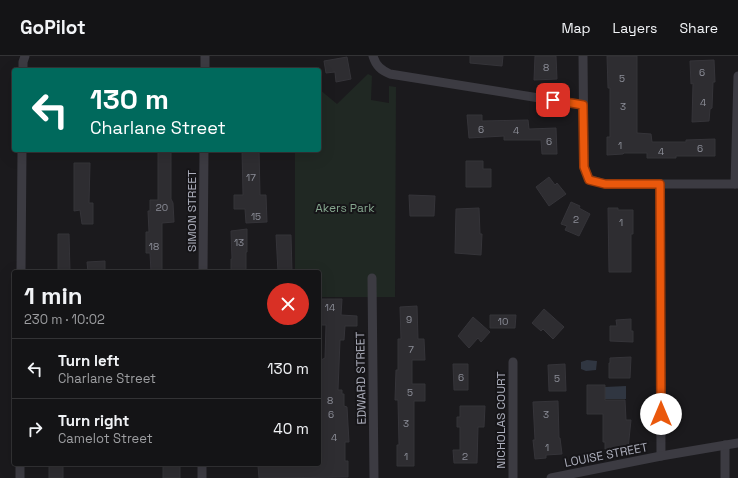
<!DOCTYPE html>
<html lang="en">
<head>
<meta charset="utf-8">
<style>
	:root { --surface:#141416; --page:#212123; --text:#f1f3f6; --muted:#9d9ea1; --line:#333335 }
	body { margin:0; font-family:"Space Grotesk",sans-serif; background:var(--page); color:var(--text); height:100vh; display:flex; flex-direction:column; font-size:15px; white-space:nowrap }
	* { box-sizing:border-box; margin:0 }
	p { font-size:13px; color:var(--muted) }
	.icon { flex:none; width:22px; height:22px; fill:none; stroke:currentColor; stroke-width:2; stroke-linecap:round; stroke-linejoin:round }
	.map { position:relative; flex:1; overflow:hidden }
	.panel { position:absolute; left:12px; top:214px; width:309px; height:196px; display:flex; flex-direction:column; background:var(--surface); border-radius:4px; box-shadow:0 4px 16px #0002,0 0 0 1px var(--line) }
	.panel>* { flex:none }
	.banner { position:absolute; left:12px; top:12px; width:309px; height:84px; border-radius:4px; box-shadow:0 4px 16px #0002,0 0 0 1px var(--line); background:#00695c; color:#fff; overflow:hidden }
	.pin { position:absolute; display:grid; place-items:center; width:34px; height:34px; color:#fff; margin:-17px; border-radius:8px; box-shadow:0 2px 6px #0006 }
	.me { position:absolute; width:44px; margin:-22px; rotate:0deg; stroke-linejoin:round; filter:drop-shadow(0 0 3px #0008) }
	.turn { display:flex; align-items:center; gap:14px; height:84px; padding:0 12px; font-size:18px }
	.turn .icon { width:52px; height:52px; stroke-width:2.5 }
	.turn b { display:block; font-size:28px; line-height:34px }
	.round { display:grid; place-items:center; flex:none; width:42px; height:42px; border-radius:21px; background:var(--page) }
	.headline { display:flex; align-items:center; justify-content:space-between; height:68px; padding:0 12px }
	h1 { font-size:24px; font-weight:700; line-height:30px }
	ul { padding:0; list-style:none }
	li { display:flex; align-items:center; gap:12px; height:60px; padding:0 12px; border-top:1px solid var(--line) }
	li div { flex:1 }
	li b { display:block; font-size:15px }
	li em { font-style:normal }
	header { display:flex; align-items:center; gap:24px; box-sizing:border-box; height:56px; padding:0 20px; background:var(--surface); border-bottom:1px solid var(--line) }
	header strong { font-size:19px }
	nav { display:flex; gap:22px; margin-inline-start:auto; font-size:14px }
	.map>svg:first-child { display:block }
</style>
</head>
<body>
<header>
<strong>GoPilot</strong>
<nav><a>Map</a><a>Layers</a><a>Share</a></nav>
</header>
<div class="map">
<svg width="738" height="422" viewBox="0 0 738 422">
	<rect width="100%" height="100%" fill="#1b1a1d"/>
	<polygon fill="#202823" points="368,18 372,20 371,44 389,47 389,30 396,31 395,241 319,241 319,216 295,216 295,94 319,94 319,33 337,48"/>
	<g fill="#303641">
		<polygon points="587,304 597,305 596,314 586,315 581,313 581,306"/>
		<polygon points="626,330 626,343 605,343 605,331"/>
	</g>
	<g fill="#2e2d31" stroke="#353439">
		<polygon points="470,0 503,0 502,10 470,7"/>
		<polygon points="535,0 556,0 557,23 534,24"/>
		<polygon points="607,0 637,0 637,77 651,78 652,86 686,86 686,84 715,83 715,100 676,100 676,102 647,102 647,97 624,97 623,98 607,99 607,81 610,81 610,32 608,32"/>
		<polygon points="347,1 351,23 336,26 335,16 326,17 324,5"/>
		<polygon points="714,4 715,26 713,26 712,52 710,53 709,65 692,66 693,27 691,28 690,5"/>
		<polygon points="467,59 482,59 482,65 528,64 529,73 556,72 557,98 542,98 541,84 504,84 504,80 469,82"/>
		<polygon points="158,94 171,94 171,143 173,147 174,166 162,167 162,216 151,216 150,197 146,197 146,176 149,176 148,155 150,155 150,144 158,144"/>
		<polygon points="242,94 259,94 260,139 266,139 267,166 246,167 245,153 234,153 234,139 243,139"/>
		<polygon points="466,105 483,105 483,113 491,113 491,131 466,131"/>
		<polygon points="74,107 90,107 89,147 93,147 93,168 82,168 80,154 74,155"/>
		<polygon points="549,121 555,129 557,127 566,138 549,150 536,131"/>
		<polygon points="409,139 435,140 434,160 410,160"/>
		<polygon points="571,146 580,150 579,152 590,158 579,180 565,174 567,170 561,168"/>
		<polygon points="479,152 480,178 482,178 481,199 455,197 456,153"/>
		<polygon points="608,152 618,152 618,154 633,154 633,178 631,178 631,216 609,216"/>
		<polygon points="247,173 247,196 246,196 246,216 231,216 231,203 232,203 231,175"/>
		<polygon points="58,178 69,178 70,216 58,216"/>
		<polygon points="276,179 291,179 292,216 278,216"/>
		<polygon points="105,205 105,216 88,216 87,206"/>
		<polygon points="319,243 342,243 341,259 357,260 357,270 345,270 344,284 340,284 338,334 342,334 342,338 344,338 344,350 347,351 349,386 345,386 345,405 348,405 348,421 259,422 258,410 319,408 319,305 325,302 326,269 319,269"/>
		<polygon points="417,250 418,283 424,283 425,304 412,304 412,328 425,328 425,345 414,345 414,410 397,410 397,389 399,389 398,344 395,344 396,314 398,314 398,283 401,283 400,251"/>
		<polygon points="544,253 564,271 553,283 543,273 541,275 532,267"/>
		<polygon points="490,259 516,259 515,272 490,272"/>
		<polygon points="473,261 490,276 481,286 478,282 469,292 458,280"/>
		<polygon points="631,263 631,275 633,275 633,286 610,285 610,270 617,270 616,264"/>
		<polygon points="631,301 630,322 609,322 609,307 610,307 610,302"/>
		<polygon points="453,308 468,308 468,334 454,334"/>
		<polygon points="565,308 566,335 549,335 548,309"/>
		<polygon points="587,329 605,329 605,344 625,344 626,364 631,364 628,393 619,395 618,393 605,393 605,386 603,386 603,358 587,358"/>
		<polygon points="558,345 559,382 560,382 562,398 546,399 546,402 535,403 533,384 535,384 533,346"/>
		<polygon points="460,350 485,350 484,371 478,371 477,407 454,407 453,394 460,394 460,371 457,371 457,361 460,361"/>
		<rect x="49" y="408" width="14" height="14"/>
		<rect x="163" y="409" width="17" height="13"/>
	</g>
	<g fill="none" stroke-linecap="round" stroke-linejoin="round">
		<g stroke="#3c3b42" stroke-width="9">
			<path d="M373,0C376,10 381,14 390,18L583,49"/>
			<polyline points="583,0 584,111 589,123 605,128 738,128"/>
			<polyline points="23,14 23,6 25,0"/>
			<polyline points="205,14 205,0"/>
			<polyline points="735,128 738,20"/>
			<polyline points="660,129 661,400"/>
			<polyline points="21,216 22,94"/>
			<polyline points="203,216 204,94"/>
			<polyline points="372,222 374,422"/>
			<polyline points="513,306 513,422"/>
			<polyline points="725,389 725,422"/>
			<polyline points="20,422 20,408"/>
			<polyline points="202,422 202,408"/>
			<polyline points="551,422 661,400 738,387"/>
		</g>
	</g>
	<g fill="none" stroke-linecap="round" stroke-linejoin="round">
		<defs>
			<polyline id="route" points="553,44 583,49 584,111 589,124 605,128 660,128 661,358"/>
		</defs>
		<use href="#route" stroke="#983908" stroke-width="10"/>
		<use href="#route" stroke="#ea580c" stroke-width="7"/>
	</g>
	<g text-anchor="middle" stroke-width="4" stroke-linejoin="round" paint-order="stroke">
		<g font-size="10" fill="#8c8e98">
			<text x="546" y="15">8</text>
			<text x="702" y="20">6</text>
			<text x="622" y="26">5</text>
			<text x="703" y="50">4</text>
			<text x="623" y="54">3</text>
			<text x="481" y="77">6</text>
			<text x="516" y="78">4</text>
			<text x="549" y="89">6</text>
			<text x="620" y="93">1</text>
			<text x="700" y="96">6</text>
			<text x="661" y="99">4</text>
			<text x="251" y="125">17</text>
			<text x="162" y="155">20</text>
			<text x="256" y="164">15</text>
			<text x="576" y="167">2</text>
			<text x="621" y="170">1</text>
			<text x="239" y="190">13</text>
			<text x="154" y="194">18</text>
			<text x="330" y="255">14</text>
			<text x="409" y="267">9</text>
			<text x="503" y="269">10</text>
			<text x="411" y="297">7</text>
			<text x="461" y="325">6</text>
			<text x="557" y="326">5</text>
			<text x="410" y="340">5</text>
			<text x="330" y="348">8</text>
			<text x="331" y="362">6</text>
			<text x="546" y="362">3</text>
			<text x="406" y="371">3</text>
			<text x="334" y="385">4</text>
			<text x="547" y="395">1</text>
			<text x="406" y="404">1</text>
			<text x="465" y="404">2</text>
		</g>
		<g font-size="12" fill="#85a68e" stroke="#161518">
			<text x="345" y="156">Akers Park</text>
		</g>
		<g font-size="12" fill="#adafbc" stroke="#161518">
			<text transform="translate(192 155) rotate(-90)" y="4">SIMON STREET</text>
			<text transform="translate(361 322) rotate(-91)" y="4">EDWARD STREET</text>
			<text transform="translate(501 364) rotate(-90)" y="4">NICHOLAS COURT</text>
			<text transform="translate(606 399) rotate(-11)" y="4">LOUISE STREET</text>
		</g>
	</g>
</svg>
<div class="pin" style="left:553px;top:44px;background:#d93025"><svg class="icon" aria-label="arrive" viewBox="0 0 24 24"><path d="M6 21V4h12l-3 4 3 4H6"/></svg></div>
<svg class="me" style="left:661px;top:358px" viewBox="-20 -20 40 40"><circle r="19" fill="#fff"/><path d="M0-13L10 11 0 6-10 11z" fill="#ea580c"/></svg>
<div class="banner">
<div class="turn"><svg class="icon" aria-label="left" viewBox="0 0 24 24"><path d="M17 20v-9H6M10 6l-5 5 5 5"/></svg><div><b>130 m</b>Charlane Street</div></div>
</div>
<section class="panel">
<div class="headline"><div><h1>1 min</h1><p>230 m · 10:02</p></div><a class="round" style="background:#d93025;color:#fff"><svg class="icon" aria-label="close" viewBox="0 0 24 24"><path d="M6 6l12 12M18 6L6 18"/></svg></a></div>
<ul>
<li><svg class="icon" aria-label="left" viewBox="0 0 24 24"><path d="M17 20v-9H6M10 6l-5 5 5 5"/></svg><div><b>Turn left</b><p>Charlane Street</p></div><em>130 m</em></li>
<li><svg class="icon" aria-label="right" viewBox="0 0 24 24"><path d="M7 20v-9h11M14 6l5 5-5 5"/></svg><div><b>Turn right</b><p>Camelot Street</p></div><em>40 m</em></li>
</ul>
</section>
</div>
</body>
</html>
